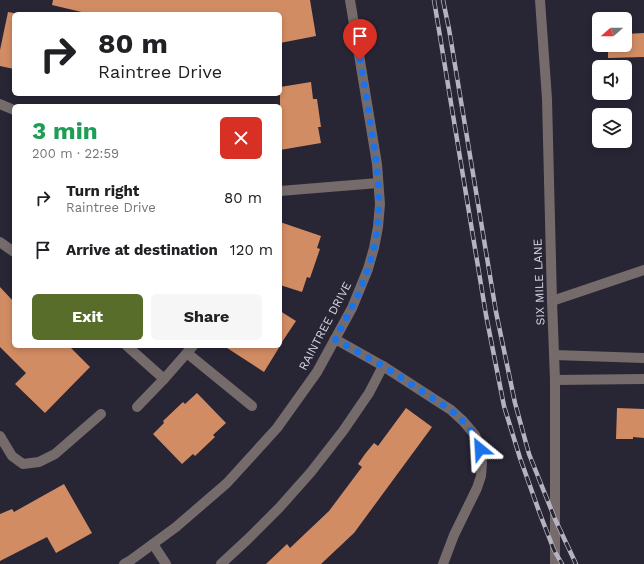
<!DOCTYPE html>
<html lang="en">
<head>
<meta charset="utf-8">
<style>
	:root { --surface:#fff; --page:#f6f6f6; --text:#202124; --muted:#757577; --accent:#586d29 }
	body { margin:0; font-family:"Work Sans",sans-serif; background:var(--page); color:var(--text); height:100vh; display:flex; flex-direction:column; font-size:15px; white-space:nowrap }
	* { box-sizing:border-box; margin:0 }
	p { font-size:13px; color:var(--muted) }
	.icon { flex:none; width:22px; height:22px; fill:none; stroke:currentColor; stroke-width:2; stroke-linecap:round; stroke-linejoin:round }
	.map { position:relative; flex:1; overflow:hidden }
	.sheet { position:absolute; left:12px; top:104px; width:270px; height:244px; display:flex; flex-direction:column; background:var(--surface); border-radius:6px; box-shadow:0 2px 6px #0003 }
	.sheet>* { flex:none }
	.banner { position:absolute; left:12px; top:12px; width:270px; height:84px; border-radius:6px; box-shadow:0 2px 6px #0003; background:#fff; color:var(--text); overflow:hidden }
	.needle { width:26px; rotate:250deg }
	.fabs { position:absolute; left:592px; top:12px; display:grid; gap:8px }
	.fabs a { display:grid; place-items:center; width:40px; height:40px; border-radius:6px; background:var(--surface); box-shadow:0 2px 6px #0003; font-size:20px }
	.pin { position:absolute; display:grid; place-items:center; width:34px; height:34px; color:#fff; margin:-41px -17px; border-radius:50% 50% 50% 0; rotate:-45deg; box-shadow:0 0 4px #0007 }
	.pin .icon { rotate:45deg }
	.me { position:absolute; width:44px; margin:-22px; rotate:333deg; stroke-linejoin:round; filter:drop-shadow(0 0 3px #0008) }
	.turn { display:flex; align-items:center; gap:14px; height:84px; padding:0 20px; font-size:18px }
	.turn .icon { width:52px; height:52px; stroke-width:2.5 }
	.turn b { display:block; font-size:28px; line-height:34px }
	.round { display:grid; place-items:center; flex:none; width:42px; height:42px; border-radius:6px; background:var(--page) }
	.headline { display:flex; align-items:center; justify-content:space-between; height:68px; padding:0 20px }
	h1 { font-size:24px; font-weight:700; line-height:30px; color:#1e9e55 }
	.cta { display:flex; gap:8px; margin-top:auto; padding:8px 20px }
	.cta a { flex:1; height:46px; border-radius:6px; background:var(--accent); color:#fff; font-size:16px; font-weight:700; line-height:46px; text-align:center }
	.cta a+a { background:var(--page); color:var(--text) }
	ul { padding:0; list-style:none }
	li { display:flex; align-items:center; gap:12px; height:52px; padding:0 20px }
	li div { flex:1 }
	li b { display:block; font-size:15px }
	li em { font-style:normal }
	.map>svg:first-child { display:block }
</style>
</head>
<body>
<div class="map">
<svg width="644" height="564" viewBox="0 0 644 564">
	<rect width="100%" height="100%" fill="#282535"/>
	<g fill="#d28c63">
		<polygon points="53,0 310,0 316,36 280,43 280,14 90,14 52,5"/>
		<polygon points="8,12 14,13 14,69 0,66 0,50"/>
		<polygon points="644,33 644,57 608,58 608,45 625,45 625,34"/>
		<polygon points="311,82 313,99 317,99 321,127 318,127 321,143 280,150 280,87"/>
		<polygon points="280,222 321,236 317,248 320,249 310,278 307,277 302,292 280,285"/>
		<polygon points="0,287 14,302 14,346 69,346 90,367 45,413 15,384 26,373 0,347"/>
		<polygon points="280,311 296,321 280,345"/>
		<polygon points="224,346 280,346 264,372"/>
		<polygon points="197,393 226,423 213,435 215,437 195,456 193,454 182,464 153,434 164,423 163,421 183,402 185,404"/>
		<polygon points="406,408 432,427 354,533 321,564 266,564 287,544 290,548 329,511 362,467 358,464 365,454 374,443 378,446"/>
		<polygon points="617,408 644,409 644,438 633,437 633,439 616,439"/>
		<polygon points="64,484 92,533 56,553 47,537 0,561 0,514 12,509 14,512"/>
	</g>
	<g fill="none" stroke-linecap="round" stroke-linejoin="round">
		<g stroke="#756b6b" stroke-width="10">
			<polyline points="540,0 547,99 552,301 555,380 555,564"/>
			<polyline points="0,104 14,110"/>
			<polyline points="280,191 378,183"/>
			<polyline points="0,242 14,252"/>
			<polyline points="552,301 644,270"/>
			<polyline points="335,339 383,366 451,410 463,421 475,435 480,449 482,462 481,476 477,488 454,535 443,564"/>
			<polyline points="127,346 164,379"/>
			<polyline points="187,353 252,406"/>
			<polyline points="554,355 644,358"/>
			<polyline points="555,380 644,379"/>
			<polyline points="137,407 164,379 193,346"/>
			<polyline points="0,436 12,456 23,464 39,462 55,454 101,414"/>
			<polyline points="153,544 166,564"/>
			<polyline points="124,564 131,560 176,527 227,483 277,428 317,372 352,308 368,269 374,248 378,227 380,204 377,164 350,0"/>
			<polyline points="221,564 248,539 279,508 311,472 343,431 369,393 383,366"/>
		</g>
		<defs>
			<g id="rail">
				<polyline points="434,0 486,315 504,406 520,458 540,514 554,550 562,564"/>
				<polyline points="443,0 449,29 496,312 515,403 529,454 555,519 576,564"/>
			</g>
		</defs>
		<use href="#rail" stroke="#b5b3bf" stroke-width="4.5"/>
		<use href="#rail" stroke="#282535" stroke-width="3" stroke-dasharray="9" stroke-linecap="butt"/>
	</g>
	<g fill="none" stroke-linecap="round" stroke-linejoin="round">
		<path stroke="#1a73e8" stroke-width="7" stroke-dasharray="0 12.6" d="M360,60C364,83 368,106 371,129C378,169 383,206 374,247C367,280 351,310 335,339L383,366L451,410L463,421L475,435L480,449"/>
	</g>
	<g text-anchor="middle" stroke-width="4" stroke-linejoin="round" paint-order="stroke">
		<g font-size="12" fill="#d4d2dd" stroke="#282535">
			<text transform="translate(539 282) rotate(-92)" y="4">SIX MILE LANE</text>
			<text transform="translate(325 326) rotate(-62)" y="4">RAINTREE DRIVE</text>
		</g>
	</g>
</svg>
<div class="fabs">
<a><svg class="needle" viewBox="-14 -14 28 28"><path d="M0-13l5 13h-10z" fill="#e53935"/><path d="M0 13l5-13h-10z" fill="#757577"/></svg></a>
<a><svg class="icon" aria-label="sound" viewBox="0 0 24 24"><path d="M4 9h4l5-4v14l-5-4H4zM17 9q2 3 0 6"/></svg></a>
<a><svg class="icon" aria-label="layers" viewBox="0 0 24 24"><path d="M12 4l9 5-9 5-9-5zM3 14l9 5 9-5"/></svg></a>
</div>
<div class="pin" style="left:360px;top:60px;background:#d93025"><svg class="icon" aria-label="arrive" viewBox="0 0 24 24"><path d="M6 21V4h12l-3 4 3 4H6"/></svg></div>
<svg class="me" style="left:480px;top:449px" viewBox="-20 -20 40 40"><path d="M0-17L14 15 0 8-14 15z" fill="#1a73e8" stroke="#fff" stroke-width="4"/></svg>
<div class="banner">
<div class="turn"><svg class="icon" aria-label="right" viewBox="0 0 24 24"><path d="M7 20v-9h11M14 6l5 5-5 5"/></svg><div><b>80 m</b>Raintree Drive</div></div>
</div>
<section class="sheet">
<div class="headline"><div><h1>3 min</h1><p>200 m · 22:59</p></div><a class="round" style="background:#d93025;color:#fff"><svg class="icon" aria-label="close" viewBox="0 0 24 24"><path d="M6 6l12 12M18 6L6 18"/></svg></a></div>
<ul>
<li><svg class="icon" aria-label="right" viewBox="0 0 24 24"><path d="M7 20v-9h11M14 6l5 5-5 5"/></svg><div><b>Turn right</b><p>Raintree Drive</p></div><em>80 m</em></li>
<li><svg class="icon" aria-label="arrive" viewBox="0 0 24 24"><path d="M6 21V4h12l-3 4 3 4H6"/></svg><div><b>Arrive at destination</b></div><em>120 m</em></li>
</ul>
<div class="cta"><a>Exit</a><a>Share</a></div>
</section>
</div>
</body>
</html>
